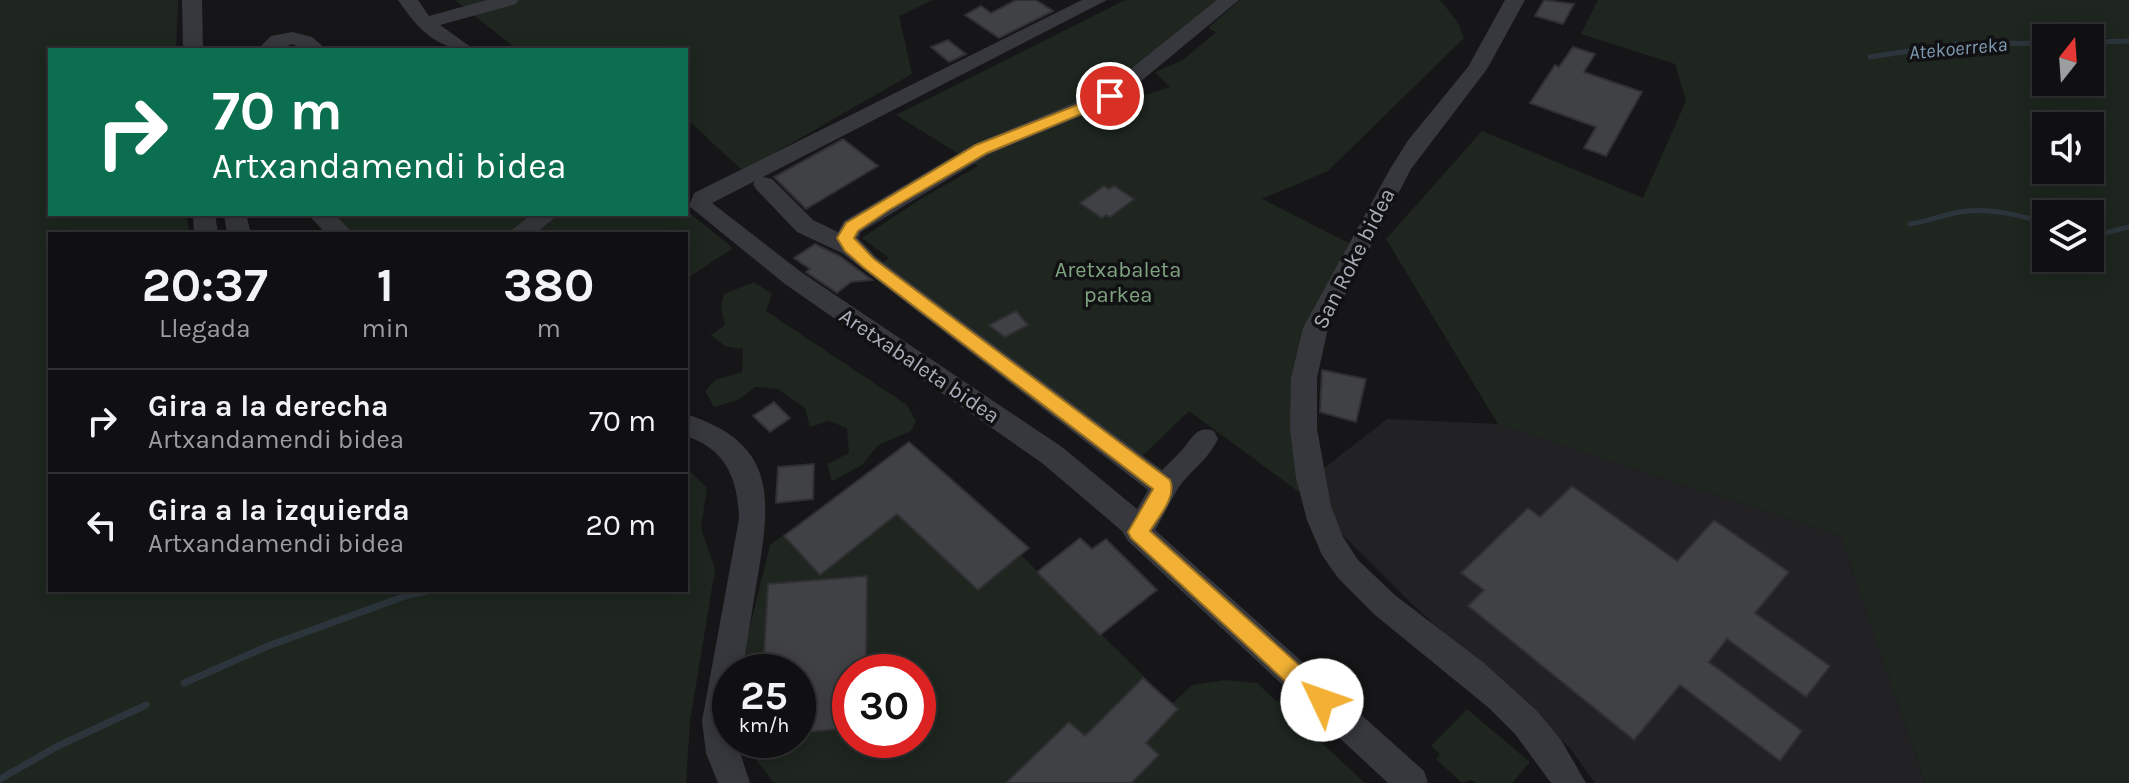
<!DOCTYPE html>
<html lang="es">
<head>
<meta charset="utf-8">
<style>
	:root { --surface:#101012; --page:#19191b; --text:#f1f3f6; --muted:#9c9d9f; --line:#303032 }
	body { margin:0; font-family:Karla,sans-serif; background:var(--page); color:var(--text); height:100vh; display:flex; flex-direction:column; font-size:30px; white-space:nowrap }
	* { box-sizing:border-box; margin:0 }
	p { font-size:26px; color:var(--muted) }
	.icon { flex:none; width:44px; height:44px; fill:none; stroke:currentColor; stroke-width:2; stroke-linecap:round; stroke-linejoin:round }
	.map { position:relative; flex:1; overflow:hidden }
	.drawer { position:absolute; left:48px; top:232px; width:640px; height:360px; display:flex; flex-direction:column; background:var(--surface); border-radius:0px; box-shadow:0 4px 20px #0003,0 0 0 2px var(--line) }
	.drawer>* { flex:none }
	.banner { position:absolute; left:48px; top:48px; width:640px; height:168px; border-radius:0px; box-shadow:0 4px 20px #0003,0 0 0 2px var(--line); background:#0b6e4f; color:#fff; overflow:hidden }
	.needle { width:52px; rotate:17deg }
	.fabs { position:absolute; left:2032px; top:24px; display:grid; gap:16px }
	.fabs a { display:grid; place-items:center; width:72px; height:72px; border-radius:0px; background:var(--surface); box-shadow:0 4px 20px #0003,0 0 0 2px var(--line); font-size:40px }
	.speed { position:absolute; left:712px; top:654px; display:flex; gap:16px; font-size:40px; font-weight:700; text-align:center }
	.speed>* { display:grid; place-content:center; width:104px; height:104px; border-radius:50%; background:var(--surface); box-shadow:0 4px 20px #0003,0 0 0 2px var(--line); line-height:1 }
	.speed small { font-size:20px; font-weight:400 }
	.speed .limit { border:12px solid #d22; background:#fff; color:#111 }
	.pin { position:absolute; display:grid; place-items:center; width:68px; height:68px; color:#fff; margin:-34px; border:4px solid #fff; border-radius:50%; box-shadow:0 2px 8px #0007 }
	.me { position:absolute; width:88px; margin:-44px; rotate:312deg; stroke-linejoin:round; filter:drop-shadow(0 0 6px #0008) }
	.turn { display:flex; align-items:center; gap:28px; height:168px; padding:0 32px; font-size:36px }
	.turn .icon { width:104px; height:104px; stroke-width:2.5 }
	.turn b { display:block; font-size:56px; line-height:68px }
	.eta { display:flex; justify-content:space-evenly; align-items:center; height:136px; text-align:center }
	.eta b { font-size:48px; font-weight:700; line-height:56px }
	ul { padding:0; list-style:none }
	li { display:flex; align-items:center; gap:24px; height:104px; padding:0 32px; border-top:2px solid var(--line) }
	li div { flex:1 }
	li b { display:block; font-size:30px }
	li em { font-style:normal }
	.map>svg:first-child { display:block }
</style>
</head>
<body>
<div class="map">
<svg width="2129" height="783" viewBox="0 0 2129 783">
	<rect width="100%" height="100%" fill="#161618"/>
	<polygon fill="#222225" points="1387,419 1498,424 1841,536 1925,783 1595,783 1570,748 1411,603 1341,533 1310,479"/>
	<g fill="#1e261f" fill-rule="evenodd">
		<polygon points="0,0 178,0 176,50 50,50 50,214 186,214 190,234 50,234 50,590 686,590 686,467 707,488 701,528 715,569 690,721 686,783 0,783"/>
		<polygon points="455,0 933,0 899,16 912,74 743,171 691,123 686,125 686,50 518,50"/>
		<polygon points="1125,0 1222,0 1099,98 1108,107 1170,87 1155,72 1183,60 1216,32 1208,28 1240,0 1440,0 1457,21 1464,38 1328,171 1262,199 1349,243 1301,349 1297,406 1299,492 1189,411 1131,467 869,272 889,258 862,238 919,200 978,166 896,115"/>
		<path d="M1598,0H2129V783H1925L1841,536L1498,424L1386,239L1482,131L1643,198L1686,101L1675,64L1581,34ZM2046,38H2090V82H2046ZM2046,126H2090V170H2046ZM2046,214H2090V258H2046Z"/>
		<polygon points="686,210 733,248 686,279 686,234 325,234 307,214 686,214"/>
		<polygon points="754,282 772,294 766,311 907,405 916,421 911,431 878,445 862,465 832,481 827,464 849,453 847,428 829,421 810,427 805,408 778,389 755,387 738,400 714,407 705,391 715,380 742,372 743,349 725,346 711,335 725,325 721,307 724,294"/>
		<path d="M909,442L1028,548L1021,555L1172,704L1192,685L1225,680L1257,683L1365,783H774L748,749L747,740H798V672H742L741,663L770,545ZM850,672H918V740H850Z"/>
		<polygon points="1467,709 1530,762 1512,783 1476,783 1472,780 1462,783 1436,759 1440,754 1431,746"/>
	</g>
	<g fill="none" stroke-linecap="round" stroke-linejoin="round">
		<g stroke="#2c353c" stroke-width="5">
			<polyline points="2090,42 2129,41"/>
			<polyline points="1870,57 1954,44 2046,43"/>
			<path d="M1910,224C1927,222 1942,215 1959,212C1987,207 2019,215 2046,223"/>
			<polyline points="2090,241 2100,245 2101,234 2129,227"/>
		</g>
		<g stroke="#2c353c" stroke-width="7">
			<polyline points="184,683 268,646 408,595 432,590"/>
			<polyline points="0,779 58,746 146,705"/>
		</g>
	</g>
	<g fill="#404145" stroke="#303034" stroke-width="2">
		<polygon points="1016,0 1036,0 1053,11 999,38 965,15 981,6 991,13"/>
		<polygon points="1544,0 1574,4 1563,24 1535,16"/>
		<polygon points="948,40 966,54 949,62 931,47"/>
		<polygon points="1573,47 1595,54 1584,72 1642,92 1606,156 1584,148 1596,127 1530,103 1555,65 1559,67"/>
		<polygon points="843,139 878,166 806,209 774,177"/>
		<polygon points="1104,186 1109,189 1114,186 1134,199 1110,217 1106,215 1102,218 1080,203"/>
		<polygon points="815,244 840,256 872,280 851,282 837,293 806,272 810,269 794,258"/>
		<polygon points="1016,311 1028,325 1005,337 989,325"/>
		<polygon points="1322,370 1366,379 1356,422 1320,412"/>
		<polygon points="774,402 790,418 770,432 753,416"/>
		<polygon points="909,442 1029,548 978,590 897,514 820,575 784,536"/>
		<polygon points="814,464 813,499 776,503 778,467"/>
		<polygon points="1572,486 1677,561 1714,520 1789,572 1755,613 1830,666 1806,697 1727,639 1709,662 1802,731 1780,761 1680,685 1634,740 1468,606 1484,590 1461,573 1528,508 1540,517"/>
		<polygon points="1080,538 1092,549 1106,539 1157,590 1100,635 1037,572"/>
		<polygon points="867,576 866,672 850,672 850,728 798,733 798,672 763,672 768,584"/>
		<polygon points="1143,678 1178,709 1146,743 1159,755 1131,783 1006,783 1069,722 1085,736"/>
	</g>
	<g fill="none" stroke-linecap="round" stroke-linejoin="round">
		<g fill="#37383d" fill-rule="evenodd">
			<polygon points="182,0 202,0 203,50 183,50"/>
			<path d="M398,0H418L429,16L487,0H519L516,4L440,25L475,50C436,50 419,30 398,0Z"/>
			<path d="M1082,0H1107L763,177L772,179L813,220L838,232L844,221L974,144L1103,91L1217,0H1239L1117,101L990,154L861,232L858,238L876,257L1162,470C1169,463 1176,457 1182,450C1193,438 1196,425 1214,431L1218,439C1206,463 1189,471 1177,490C1170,502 1163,517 1155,530L1424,771L1428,783H1388L1128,541L1122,531L1042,463L785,284L689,206L694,193ZM755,181L753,184L756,189L797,232L842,253L1148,490L1137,509L1062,447L801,272L712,203Z"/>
			<polygon points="1505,0 1525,0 1487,69 1411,169 1328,328 1317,378 1317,429 1331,506 1343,537 1358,560 1396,596 1484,663 1538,712 1561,740 1586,783 1551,783 1515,734 1489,708 1375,615 1338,578 1322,555 1307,520 1296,478 1290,429 1291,378 1303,328 1390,169 1409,139 1468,67"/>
			<polygon points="292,32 312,37 327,50 305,50 292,44 278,50 257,50 271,36"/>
			<polygon points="193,214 215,214 218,234 194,234"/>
			<polygon points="224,214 246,214 251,234 227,234"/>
			<polygon points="308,214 334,214 354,234 327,234"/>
			<polygon points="532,214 559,214 535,234 507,234"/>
			<path d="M686,414C772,442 772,490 759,569C753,603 748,638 742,672H730V740H736L750,783H718L706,753L702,721L739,519C738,479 726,449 686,436Z"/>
		</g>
	</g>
	<path fill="#f2b134" stroke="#9d7322" stroke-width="2" d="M1110,92L1115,93V100L987,153L889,210L858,231L854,238L874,259L1170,480C1177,497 1159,516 1150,531L1330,693L1333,700L1330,708L1322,711L1314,708L1131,538L1128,532L1153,489L863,267L845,251L837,238L846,223L976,145Z"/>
	<g text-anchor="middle" stroke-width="7" stroke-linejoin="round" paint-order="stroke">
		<g font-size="20" font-style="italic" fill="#7f9bb3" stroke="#111113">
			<text transform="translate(1958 48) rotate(-5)" y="7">Atekoerreka</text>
		</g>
		<g font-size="22" fill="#a8adb8" stroke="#111113">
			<text transform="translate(1353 258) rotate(-63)" y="8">San Roke bidea</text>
			<text transform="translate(920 365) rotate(34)" y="8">Aretxabaleta bidea</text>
		</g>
		<g font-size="22" fill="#7fa381" stroke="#111113">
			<text x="1118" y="277">Aretxabaleta<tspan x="1118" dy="25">parkea</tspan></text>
		</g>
	</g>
</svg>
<div class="fabs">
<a><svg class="needle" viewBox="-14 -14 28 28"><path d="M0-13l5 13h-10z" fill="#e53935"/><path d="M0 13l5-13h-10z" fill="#9c9d9f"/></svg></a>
<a><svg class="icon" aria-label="sound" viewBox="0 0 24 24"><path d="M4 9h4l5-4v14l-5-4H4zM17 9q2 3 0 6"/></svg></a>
<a><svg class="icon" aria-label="layers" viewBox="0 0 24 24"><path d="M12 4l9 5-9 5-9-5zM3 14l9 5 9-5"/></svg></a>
</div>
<div class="speed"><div>25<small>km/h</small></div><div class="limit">30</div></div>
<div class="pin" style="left:1110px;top:96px;background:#d93025"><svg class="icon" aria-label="arrive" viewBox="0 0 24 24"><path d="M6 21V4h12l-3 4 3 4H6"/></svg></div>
<svg class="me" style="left:1322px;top:700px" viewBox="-20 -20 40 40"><circle r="19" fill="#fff"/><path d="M0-13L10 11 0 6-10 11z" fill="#f2b134"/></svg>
<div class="banner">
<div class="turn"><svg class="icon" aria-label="right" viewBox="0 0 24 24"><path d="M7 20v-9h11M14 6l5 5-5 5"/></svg><div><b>70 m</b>Artxandamendi bidea</div></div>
</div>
<section class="drawer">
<div class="eta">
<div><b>20:37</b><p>Llegada</p></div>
<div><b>1</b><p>min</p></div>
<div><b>380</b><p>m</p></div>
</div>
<ul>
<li><svg class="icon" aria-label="right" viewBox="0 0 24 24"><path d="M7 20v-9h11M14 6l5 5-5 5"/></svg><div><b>Gira a la derecha</b><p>Artxandamendi bidea</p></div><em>70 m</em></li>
<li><svg class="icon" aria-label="left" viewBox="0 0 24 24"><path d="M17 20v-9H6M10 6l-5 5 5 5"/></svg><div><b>Gira a la izquierda</b><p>Artxandamendi bidea</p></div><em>20 m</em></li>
</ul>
</section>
</div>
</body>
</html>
